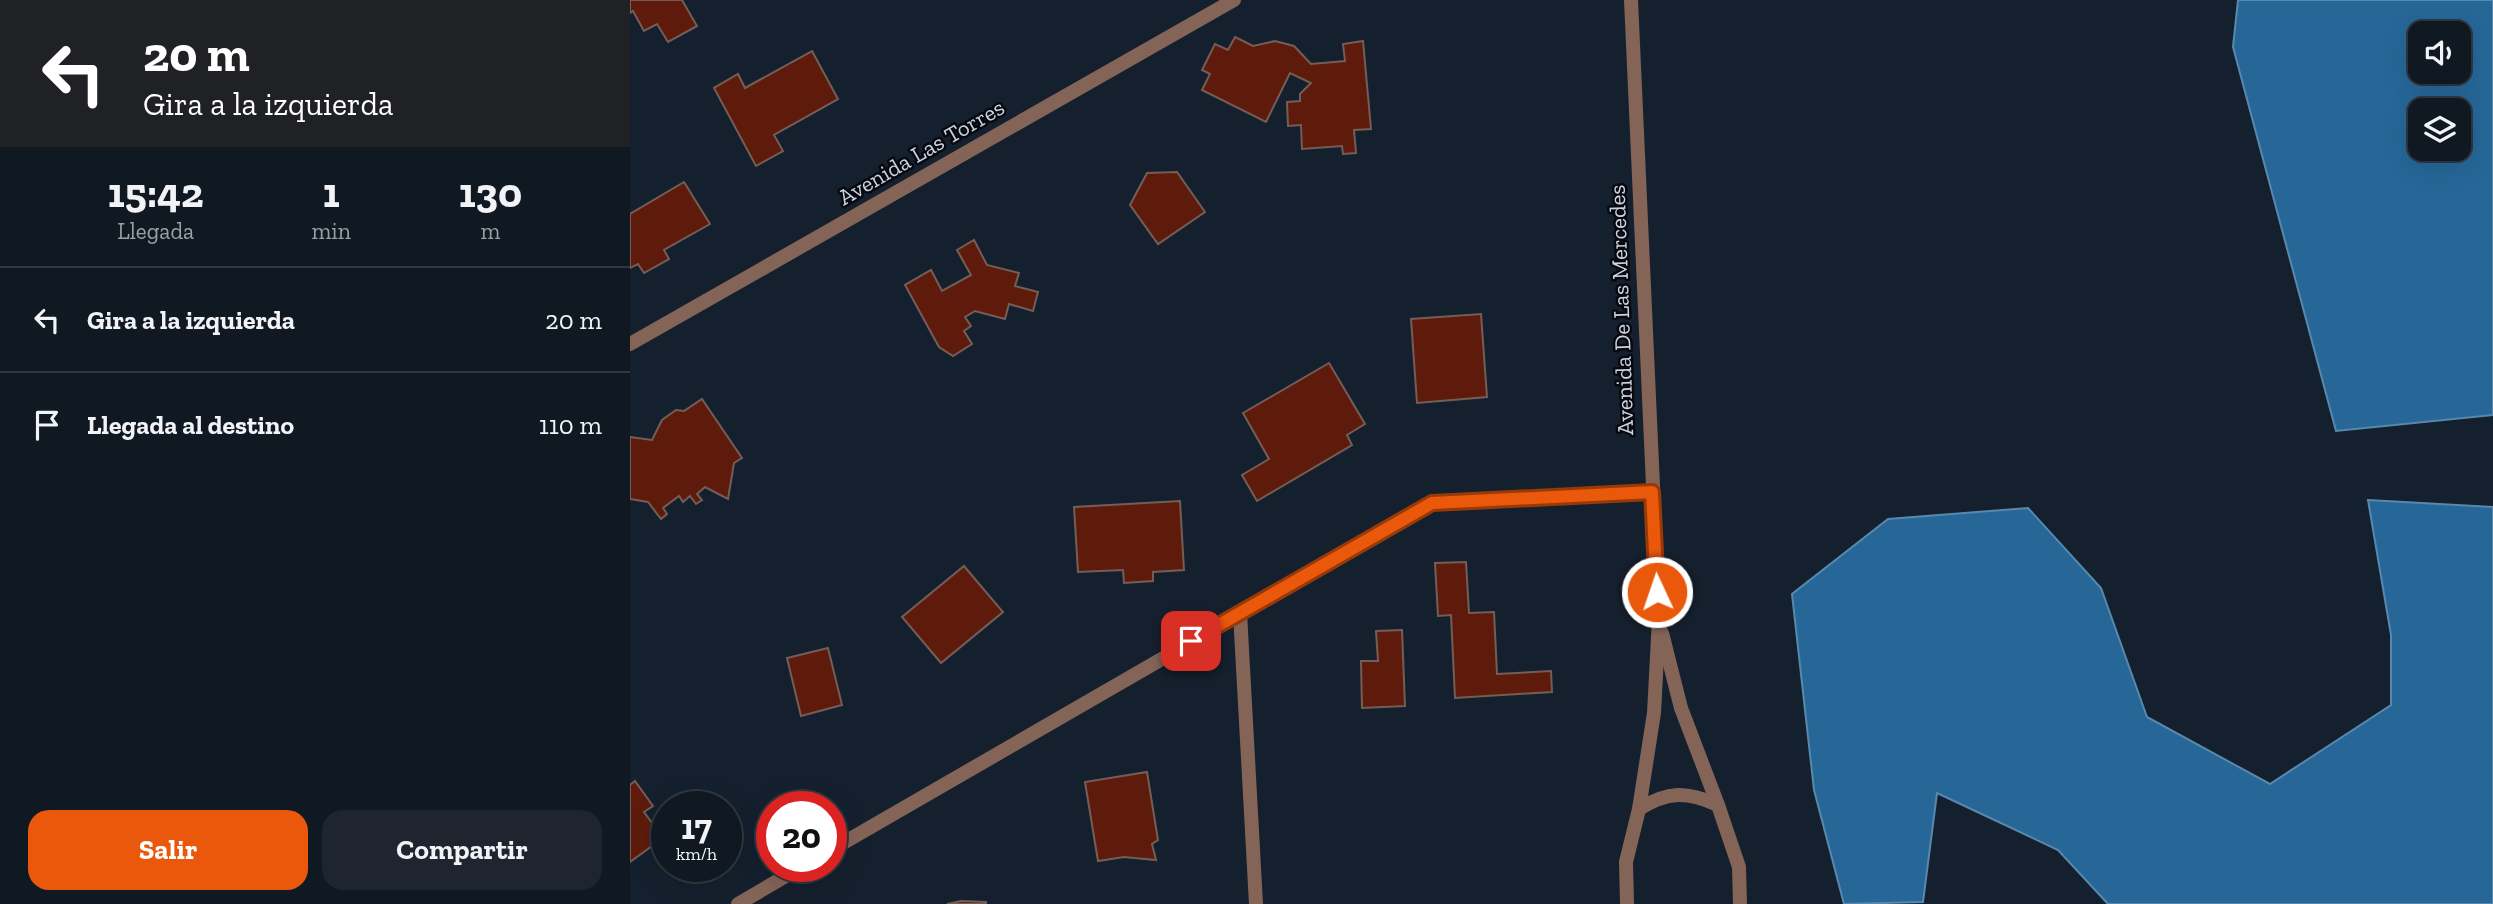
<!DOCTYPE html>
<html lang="es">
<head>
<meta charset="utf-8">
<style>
	:root { --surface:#101822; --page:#1e252f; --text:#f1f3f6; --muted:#9ca0a5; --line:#303740; --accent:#ea580c }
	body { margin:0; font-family:"Zilla Slab",serif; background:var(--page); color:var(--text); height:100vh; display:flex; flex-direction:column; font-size:26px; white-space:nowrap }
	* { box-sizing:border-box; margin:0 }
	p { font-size:23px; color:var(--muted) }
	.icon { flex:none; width:38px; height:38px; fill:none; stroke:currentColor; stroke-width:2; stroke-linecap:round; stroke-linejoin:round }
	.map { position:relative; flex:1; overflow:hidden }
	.side { display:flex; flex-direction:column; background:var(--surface); width:630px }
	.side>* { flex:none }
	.banner { background:#202124; color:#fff; overflow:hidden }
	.tools { position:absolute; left:1778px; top:21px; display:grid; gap:14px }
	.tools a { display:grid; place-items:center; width:63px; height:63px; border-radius:14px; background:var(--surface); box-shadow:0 7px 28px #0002,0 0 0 2px var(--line); font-size:35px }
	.speed { position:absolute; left:21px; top:791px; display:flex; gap:14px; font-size:35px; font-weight:700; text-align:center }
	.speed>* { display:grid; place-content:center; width:91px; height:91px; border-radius:50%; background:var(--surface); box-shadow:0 7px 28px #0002,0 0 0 2px var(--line); line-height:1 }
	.speed small { font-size:18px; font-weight:400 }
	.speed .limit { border:10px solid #d22; background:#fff; color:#111 }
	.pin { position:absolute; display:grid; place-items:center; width:60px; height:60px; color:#fff; margin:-30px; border-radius:14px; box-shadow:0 4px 10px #0006 }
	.me { position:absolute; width:77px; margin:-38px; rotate:357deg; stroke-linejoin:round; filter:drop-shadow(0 0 5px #0008) }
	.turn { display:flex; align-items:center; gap:24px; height:147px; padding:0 28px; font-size:32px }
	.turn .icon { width:91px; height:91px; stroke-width:2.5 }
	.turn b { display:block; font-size:49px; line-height:60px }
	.eta { display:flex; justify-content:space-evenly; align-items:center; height:119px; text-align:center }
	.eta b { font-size:42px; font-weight:800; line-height:49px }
	.button { display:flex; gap:14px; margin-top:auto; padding:14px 28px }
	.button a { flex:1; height:80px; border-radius:21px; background:var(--accent); color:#fff; font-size:28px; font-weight:800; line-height:80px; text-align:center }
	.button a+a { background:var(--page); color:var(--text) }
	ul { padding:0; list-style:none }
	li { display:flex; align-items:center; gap:21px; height:105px; padding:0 28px; border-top:2px solid var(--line) }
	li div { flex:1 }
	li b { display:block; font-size:26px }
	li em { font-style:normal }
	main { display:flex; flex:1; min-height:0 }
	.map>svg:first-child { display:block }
</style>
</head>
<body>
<main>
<section class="side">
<div class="banner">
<div class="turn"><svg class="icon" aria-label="left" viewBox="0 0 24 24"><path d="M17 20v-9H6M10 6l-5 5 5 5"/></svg><div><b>20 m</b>Gira a la izquierda</div></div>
</div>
<div class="eta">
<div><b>15:42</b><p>Llegada</p></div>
<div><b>1</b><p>min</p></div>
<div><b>130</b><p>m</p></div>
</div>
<ul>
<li><svg class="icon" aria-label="left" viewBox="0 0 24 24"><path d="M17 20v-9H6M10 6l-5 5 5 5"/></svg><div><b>Gira a la izquierda</b></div><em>20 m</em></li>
<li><svg class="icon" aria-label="arrive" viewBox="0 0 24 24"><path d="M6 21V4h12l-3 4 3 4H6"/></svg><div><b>Llegada al destino</b></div><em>110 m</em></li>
</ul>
<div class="button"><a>Salir</a><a>Compartir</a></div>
</section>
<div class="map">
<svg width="1863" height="904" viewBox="0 0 1863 904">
	<rect width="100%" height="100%" fill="#15202e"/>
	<g fill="#266798" stroke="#5888ad" stroke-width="2" fill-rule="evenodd">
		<path d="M1608,0H1863V415L1706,431L1603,47ZM1790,33H1829V72H1790ZM1790,110H1829V149H1790Z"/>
		<polygon points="1738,500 1863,507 1863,904 1478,904 1428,850 1307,793 1293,902 1214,904 1184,790 1162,594 1258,519 1398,508 1471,588 1517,717 1640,784 1761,705 1761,635"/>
	</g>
	<g fill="#5e1b0b" stroke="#745d57" stroke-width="2">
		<polygon points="0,0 52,0 67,26 38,42 27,24 14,31 3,11 0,13"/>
		<polygon points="605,37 623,46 645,41 664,46 681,64 715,61 713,44 733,41 741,129 724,130 726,153 713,154 712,146 672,149 671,125 658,126 657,102 670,101 670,94 681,83 660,73 636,122 572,90 580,74 572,70 585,44 598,50"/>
		<polygon points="182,51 208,99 144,135 153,151 126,166 84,88 108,74 115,88"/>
		<polygon points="547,172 575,212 528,244 500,205 517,173"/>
		<polygon points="54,182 80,224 34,250 39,259 14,273 8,264 0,268 0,214"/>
		<polygon points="344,240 357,265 389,273 385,286 408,292 403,311 379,304 375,319 345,311 335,317 341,326 334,331 342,344 323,356 309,347 275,285 301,270 312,291 341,275 327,250"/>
		<polygon points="851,314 857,397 787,403 781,319"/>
		<polygon points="699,363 735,424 717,435 722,445 627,501 612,475 639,459 613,413"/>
		<polygon points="72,399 112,458 104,463 98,499 75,487 67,494 72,500 66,504 60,496 53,502 49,496 33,508 37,514 31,519 18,502 0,499 0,437 22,440 32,420 46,410 54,411"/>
		<polygon points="550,501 554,570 523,572 523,581 494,583 493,570 448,572 444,507"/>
		<polygon points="836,562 839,613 864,612 867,674 921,671 922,692 825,698 821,615 808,616 805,563"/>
		<polygon points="334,566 373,612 311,663 272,617"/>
		<polygon points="772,630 775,706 732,708 731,661 748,661 746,631"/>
		<polygon points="198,648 212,705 171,716 157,658"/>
		<polygon points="517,772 528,840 522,844 526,860 494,857 468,861 455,782"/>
		<polygon points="5,781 23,806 14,812 33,838 0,862 0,785"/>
		<polygon points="331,901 356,902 356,904 317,904"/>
	</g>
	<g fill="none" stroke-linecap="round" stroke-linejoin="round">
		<g stroke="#846457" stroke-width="14">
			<polyline points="0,344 604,0"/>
			<polyline points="610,613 626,904"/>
			<polyline points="1032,633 1051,708 1088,805 1109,867 1110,904"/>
			<path d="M1009,809C1038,791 1057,791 1088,805"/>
			<polyline points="201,850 802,503 1022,492"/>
			<polyline points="108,904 173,866"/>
			<polyline points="997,904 996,862 1009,809 1024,713 1029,618 1001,0"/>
		</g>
	</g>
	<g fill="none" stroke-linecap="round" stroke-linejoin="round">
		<defs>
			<polyline id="route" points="561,641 802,503 1022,492 1027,592"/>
		</defs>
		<use href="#route" stroke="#983908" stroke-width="18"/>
		<use href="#route" stroke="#ea580c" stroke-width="12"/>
	</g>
	<g text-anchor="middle" stroke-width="5" stroke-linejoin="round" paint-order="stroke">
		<g font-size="23" fill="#cdd4de" stroke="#060910">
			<text transform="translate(291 152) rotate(-30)" y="8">Avenida Las Torres</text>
			<text transform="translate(991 310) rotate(-92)" y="8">Avenida De Las Mercedes</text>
		</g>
	</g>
</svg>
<div class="tools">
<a><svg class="icon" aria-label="sound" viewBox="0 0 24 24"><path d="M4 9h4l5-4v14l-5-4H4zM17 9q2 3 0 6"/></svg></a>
<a><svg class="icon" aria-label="layers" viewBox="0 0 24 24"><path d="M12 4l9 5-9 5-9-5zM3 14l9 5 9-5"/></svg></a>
</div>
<div class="speed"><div>17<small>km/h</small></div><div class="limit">20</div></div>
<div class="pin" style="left:561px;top:641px;background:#d93025"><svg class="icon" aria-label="arrive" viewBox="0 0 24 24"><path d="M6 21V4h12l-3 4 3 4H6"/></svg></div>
<svg class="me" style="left:1027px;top:592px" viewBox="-20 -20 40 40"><circle r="17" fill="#ea580c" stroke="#fff" stroke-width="3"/><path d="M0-11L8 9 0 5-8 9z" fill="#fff"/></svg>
</div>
</main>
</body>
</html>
